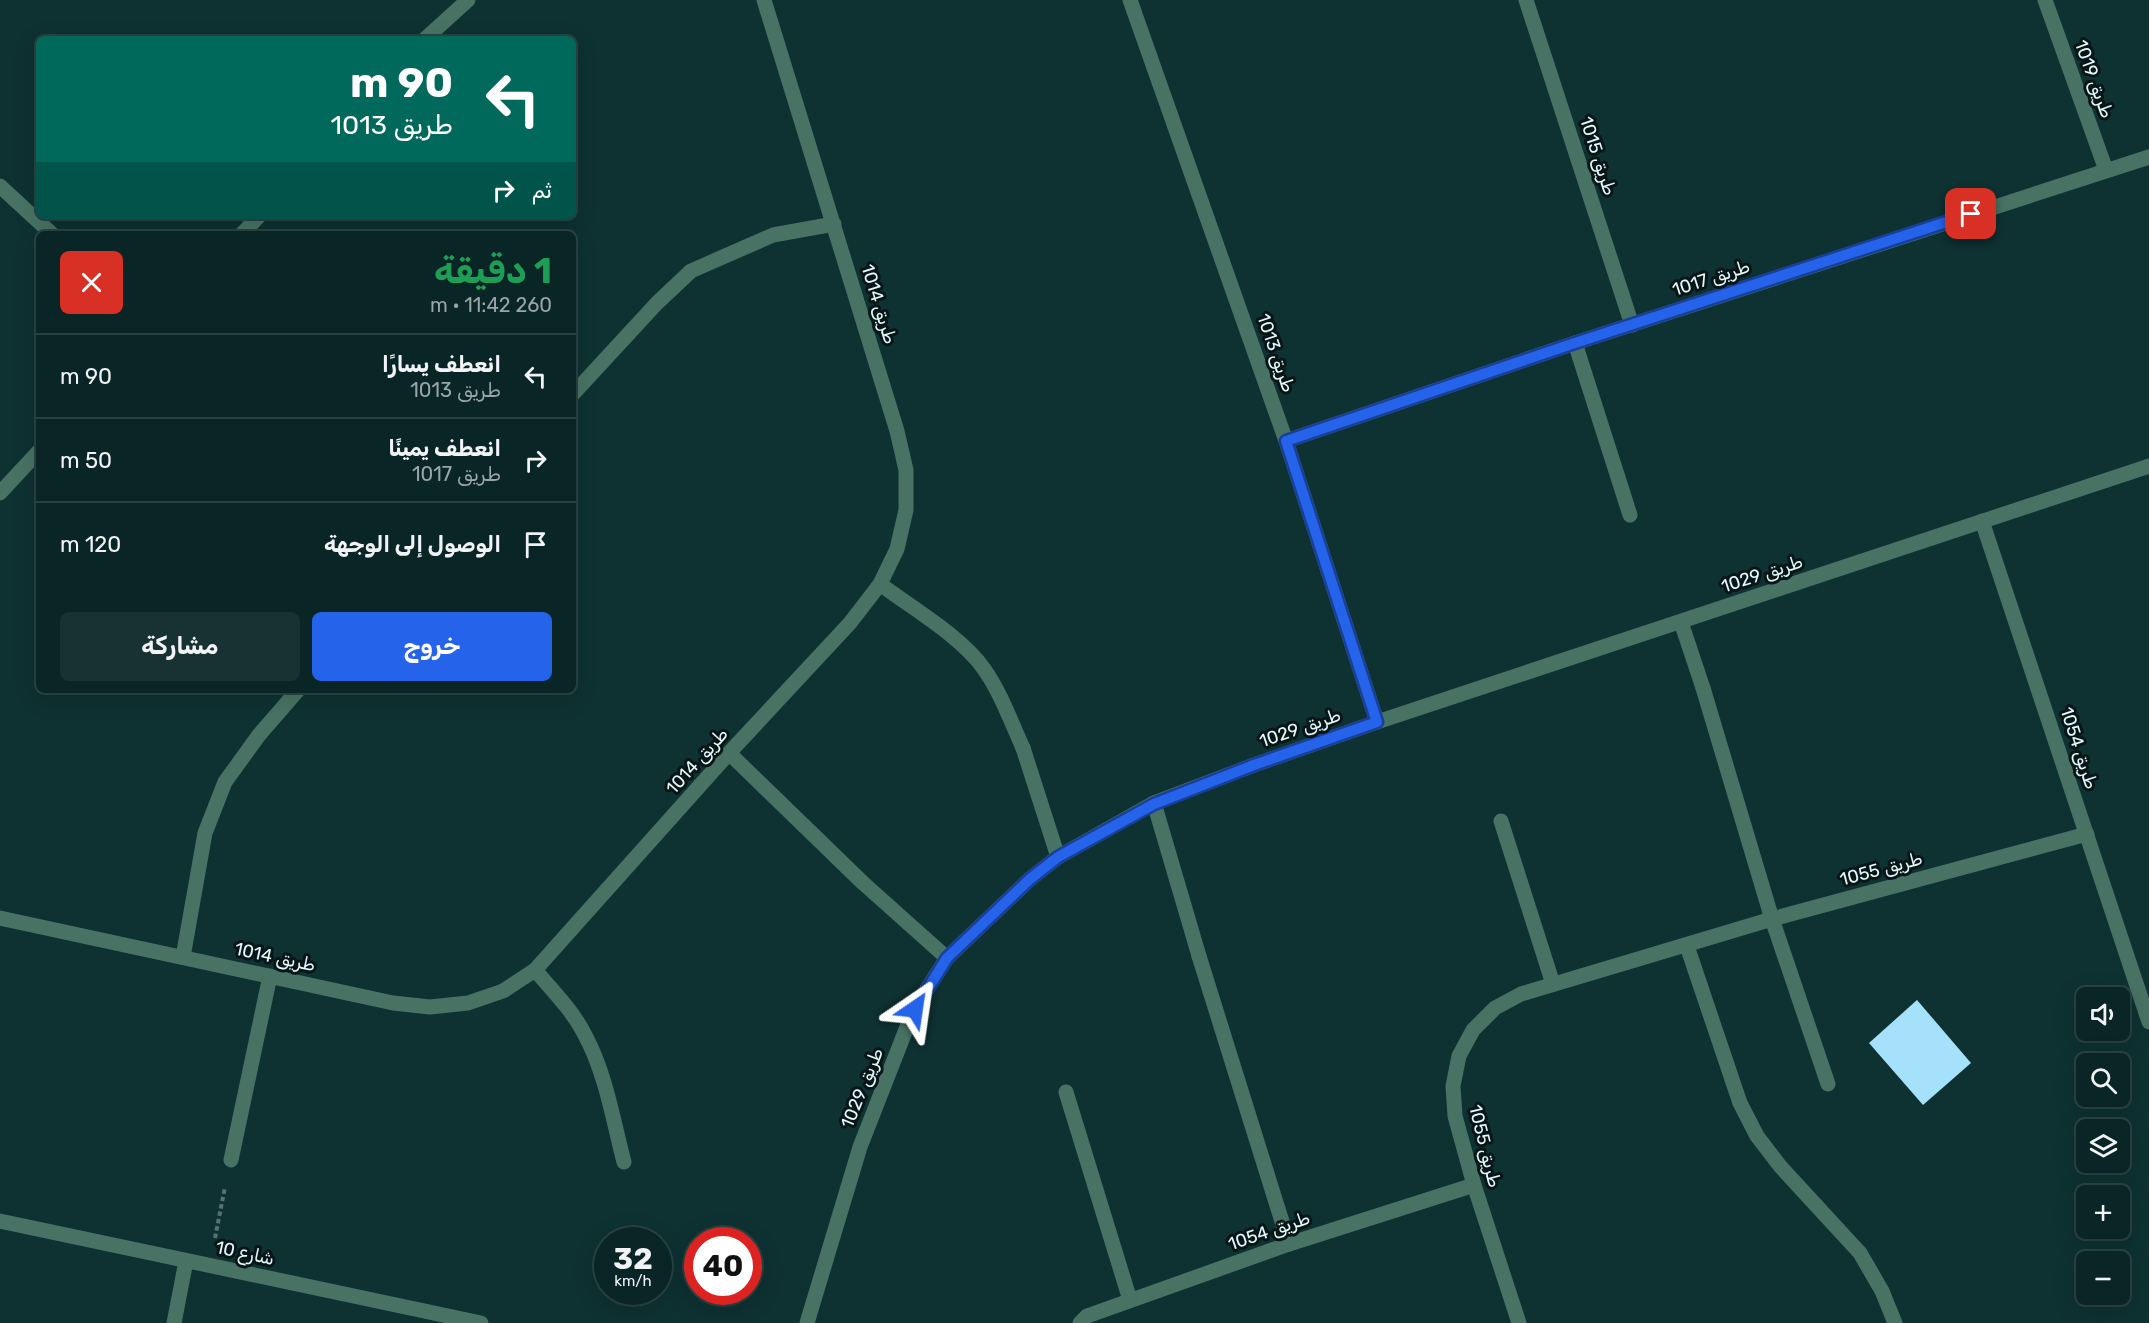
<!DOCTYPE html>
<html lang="ar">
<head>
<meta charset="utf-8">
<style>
	:root { --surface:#0a2526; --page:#183132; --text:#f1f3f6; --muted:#99a5a7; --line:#2a4243; --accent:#2563eb }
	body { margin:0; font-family:Rubik,"Noto Naskh Arabic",sans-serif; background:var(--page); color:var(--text); direction:rtl; height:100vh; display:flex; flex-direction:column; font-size:22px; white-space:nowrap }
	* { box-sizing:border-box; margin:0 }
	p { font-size:20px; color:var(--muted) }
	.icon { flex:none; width:33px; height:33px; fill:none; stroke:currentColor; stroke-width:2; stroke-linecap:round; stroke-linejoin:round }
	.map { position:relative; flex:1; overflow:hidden; direction:ltr }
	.sheet { position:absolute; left:36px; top:231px; width:540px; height:462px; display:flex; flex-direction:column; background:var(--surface); border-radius:9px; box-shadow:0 6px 24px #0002,0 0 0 2px var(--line); direction:rtl }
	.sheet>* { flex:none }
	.top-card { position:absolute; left:36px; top:36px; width:540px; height:183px; border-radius:9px; box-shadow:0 6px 24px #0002,0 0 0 2px var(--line); direction:rtl; background:#00695c; color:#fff; overflow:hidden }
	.fabs { position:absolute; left:2076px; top:987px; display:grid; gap:12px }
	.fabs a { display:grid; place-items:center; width:54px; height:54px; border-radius:9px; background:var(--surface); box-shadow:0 6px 24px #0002,0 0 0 2px var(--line); font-size:30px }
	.speed { position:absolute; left:594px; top:1227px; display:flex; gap:12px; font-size:30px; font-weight:700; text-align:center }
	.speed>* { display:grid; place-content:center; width:78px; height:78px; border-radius:50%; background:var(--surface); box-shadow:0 6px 24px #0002,0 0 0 2px var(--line); line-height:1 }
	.speed small { font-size:15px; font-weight:400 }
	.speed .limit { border:9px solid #d22; background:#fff; color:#111 }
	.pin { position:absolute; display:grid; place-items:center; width:51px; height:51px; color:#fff; margin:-26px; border-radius:12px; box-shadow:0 3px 9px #0006 }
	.me { position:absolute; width:66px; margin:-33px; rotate:32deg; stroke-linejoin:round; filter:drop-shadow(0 0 4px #0008) }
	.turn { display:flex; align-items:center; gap:21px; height:126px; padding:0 24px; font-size:27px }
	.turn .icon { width:78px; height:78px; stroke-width:2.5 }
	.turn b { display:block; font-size:42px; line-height:51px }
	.then { display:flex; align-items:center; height:57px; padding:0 24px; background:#0003; gap:12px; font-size:22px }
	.round { display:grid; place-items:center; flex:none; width:63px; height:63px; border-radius:9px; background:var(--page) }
	.overview { display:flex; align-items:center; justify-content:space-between; height:102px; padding:0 24px }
	h1 { font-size:36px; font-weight:700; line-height:45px; color:#1e9e55 }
	.action { display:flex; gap:12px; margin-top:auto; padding:12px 24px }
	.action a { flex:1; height:69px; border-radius:9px; background:var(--accent); color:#fff; font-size:24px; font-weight:700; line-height:69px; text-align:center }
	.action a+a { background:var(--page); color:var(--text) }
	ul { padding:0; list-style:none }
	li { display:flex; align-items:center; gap:18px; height:84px; padding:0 24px; border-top:2px solid var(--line) }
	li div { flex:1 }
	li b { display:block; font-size:22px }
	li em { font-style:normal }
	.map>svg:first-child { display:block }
</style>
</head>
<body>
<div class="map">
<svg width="2149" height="1323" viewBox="0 0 2149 1323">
	<rect width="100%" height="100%" fill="#0e3132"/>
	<polygon fill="#a6e1fc" points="1917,1000 1971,1063 1923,1105 1869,1043"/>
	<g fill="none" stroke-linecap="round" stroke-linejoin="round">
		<polyline stroke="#557374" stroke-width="4" stroke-dasharray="4.5 3" stroke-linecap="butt" points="215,1238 225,1187"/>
		<polyline stroke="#487364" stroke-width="15" points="1772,919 1828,1084"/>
		<g stroke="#487364" stroke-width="15">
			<polyline points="1681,622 1703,688"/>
			<polyline points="1023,748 1058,857"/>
			<polyline points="1154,803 1199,956"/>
			<polyline points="862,882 947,958"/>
		</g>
		<g stroke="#487364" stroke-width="15">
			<polyline points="1130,0 1286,441 1377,722"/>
			<polyline points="1526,0 1632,325"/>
			<polyline points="2045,0 2106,170"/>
			<polyline points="425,39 468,0"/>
			<polyline points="0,186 52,234"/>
			<polyline points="242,234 259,216"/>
			<polyline points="1575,343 1630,515"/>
			<polyline points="573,394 657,303 691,271 773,235 834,224"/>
			<polyline points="1286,441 1575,343 2149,157"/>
			<polyline points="0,493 39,451"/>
			<polyline points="1982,521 2149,1022"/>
			<path d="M880,584C912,608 962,637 984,669C1001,693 1011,722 1023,748"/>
			<polyline points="1703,688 1772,919"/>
			<polyline points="729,753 862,882"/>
			<polyline points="1501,821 1553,984"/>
			<polyline points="0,918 393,1003 430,1007 468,1003 503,991 535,970 729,753 850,623 880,584 897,549 906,510 906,470 897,431 764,0"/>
			<polyline points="1687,946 1740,1103 1757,1136 1780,1166 1860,1253 1882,1291 1895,1323"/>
			<polyline points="1199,956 1289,1244"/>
			<polyline points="183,957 205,833 225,782 259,735 298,690"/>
			<path d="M535,970C553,991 574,1012 586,1037C606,1075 613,1120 624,1162"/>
			<polyline points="1066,1092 1130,1300"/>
			<polyline points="231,1160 270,976"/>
			<polyline points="0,1221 481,1323"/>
			<polyline points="174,1323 186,1261"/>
			<polyline points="1080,1323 1087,1316 1289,1244 1474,1185"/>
			<polyline points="1519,1323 1474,1185 1455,1116 1453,1086 1459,1056 1473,1030 1495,1008 1521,994 1772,919 2087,834"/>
		</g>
		<polyline stroke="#487364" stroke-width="15" points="807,1323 860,1147 914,1009 947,958 1030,879 1058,857 1154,803 1254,765 1377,722 2149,466"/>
	</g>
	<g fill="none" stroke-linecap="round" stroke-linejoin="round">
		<defs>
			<polyline id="route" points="915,1009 947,958 1030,879 1058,857 1154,804 1254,765 1377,722 1286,441 1575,343 1971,214"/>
		</defs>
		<use href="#route" stroke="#184099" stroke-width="15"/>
		<use href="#route" stroke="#2563eb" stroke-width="10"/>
	</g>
	<g text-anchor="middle" stroke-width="6" stroke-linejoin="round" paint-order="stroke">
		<g font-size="18" fill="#e6f9fa" stroke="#081617">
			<text transform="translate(2094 79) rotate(70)" y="6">طريق 1019</text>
			<text transform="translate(1598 156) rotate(72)" y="6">طريق 1015</text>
			<text transform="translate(1711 278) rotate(-18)" y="6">طريق 1017</text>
			<text transform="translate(879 304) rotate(73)" y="6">طريق 1014</text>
			<text transform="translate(1276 353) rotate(71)" y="6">طريق 1013</text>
			<text transform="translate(1762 574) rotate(-18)" y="6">طريق 1029</text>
			<text transform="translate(1300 728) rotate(-19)" y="6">طريق 1029</text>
			<text transform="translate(2079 748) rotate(72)" y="6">طريق 1054</text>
			<text transform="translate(697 761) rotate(-48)" y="6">طريق 1014</text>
			<text transform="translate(1881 869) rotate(-15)" y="6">طريق 1055</text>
			<text transform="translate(275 957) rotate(12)" y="6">طريق 1014</text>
			<text transform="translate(862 1088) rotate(-68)" y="6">طريق 1029</text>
			<text transform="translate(1485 1146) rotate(76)" y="6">طريق 1055</text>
			<text transform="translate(1269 1231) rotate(-19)" y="6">طريق 1054</text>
			<text transform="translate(245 1253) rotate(12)" y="6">شارع 10</text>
		</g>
	</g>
</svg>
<div class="fabs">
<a><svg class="icon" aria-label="sound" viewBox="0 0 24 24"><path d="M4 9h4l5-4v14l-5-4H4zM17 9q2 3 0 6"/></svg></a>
<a><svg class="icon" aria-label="search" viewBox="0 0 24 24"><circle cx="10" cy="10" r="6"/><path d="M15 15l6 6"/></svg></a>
<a><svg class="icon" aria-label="layers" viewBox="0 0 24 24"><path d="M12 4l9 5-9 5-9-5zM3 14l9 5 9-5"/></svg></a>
<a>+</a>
<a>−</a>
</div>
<div class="speed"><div>32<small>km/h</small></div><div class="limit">40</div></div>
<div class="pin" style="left:1971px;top:214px;background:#d93025"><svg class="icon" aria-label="arrive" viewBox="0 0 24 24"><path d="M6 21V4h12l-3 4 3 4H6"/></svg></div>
<svg class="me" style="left:915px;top:1009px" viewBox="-20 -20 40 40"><path d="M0-17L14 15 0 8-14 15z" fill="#2563eb" stroke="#fff" stroke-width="4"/></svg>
<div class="top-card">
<div class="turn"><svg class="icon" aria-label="left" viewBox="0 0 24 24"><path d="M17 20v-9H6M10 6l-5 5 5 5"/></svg><div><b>90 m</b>طريق 1013</div></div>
<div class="then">ثم<svg class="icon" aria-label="right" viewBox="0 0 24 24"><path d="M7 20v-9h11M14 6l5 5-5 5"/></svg></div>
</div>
<section class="sheet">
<div class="overview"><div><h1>1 دقيقة</h1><p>260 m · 11:42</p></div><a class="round" style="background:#d93025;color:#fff"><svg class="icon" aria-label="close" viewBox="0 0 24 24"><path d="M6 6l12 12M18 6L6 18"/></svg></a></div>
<ul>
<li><svg class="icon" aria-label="left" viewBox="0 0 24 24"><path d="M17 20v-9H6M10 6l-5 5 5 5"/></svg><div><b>انعطف يسارًا</b><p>طريق 1013</p></div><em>90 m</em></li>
<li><svg class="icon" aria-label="right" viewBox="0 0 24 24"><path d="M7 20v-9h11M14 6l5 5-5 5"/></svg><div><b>انعطف يمينًا</b><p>طريق 1017</p></div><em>50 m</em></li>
<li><svg class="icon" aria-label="arrive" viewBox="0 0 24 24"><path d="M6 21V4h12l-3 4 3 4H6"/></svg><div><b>الوصول إلى الوجهة</b></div><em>120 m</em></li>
</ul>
<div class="action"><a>خروج</a><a>مشاركة</a></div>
</section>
</div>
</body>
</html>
